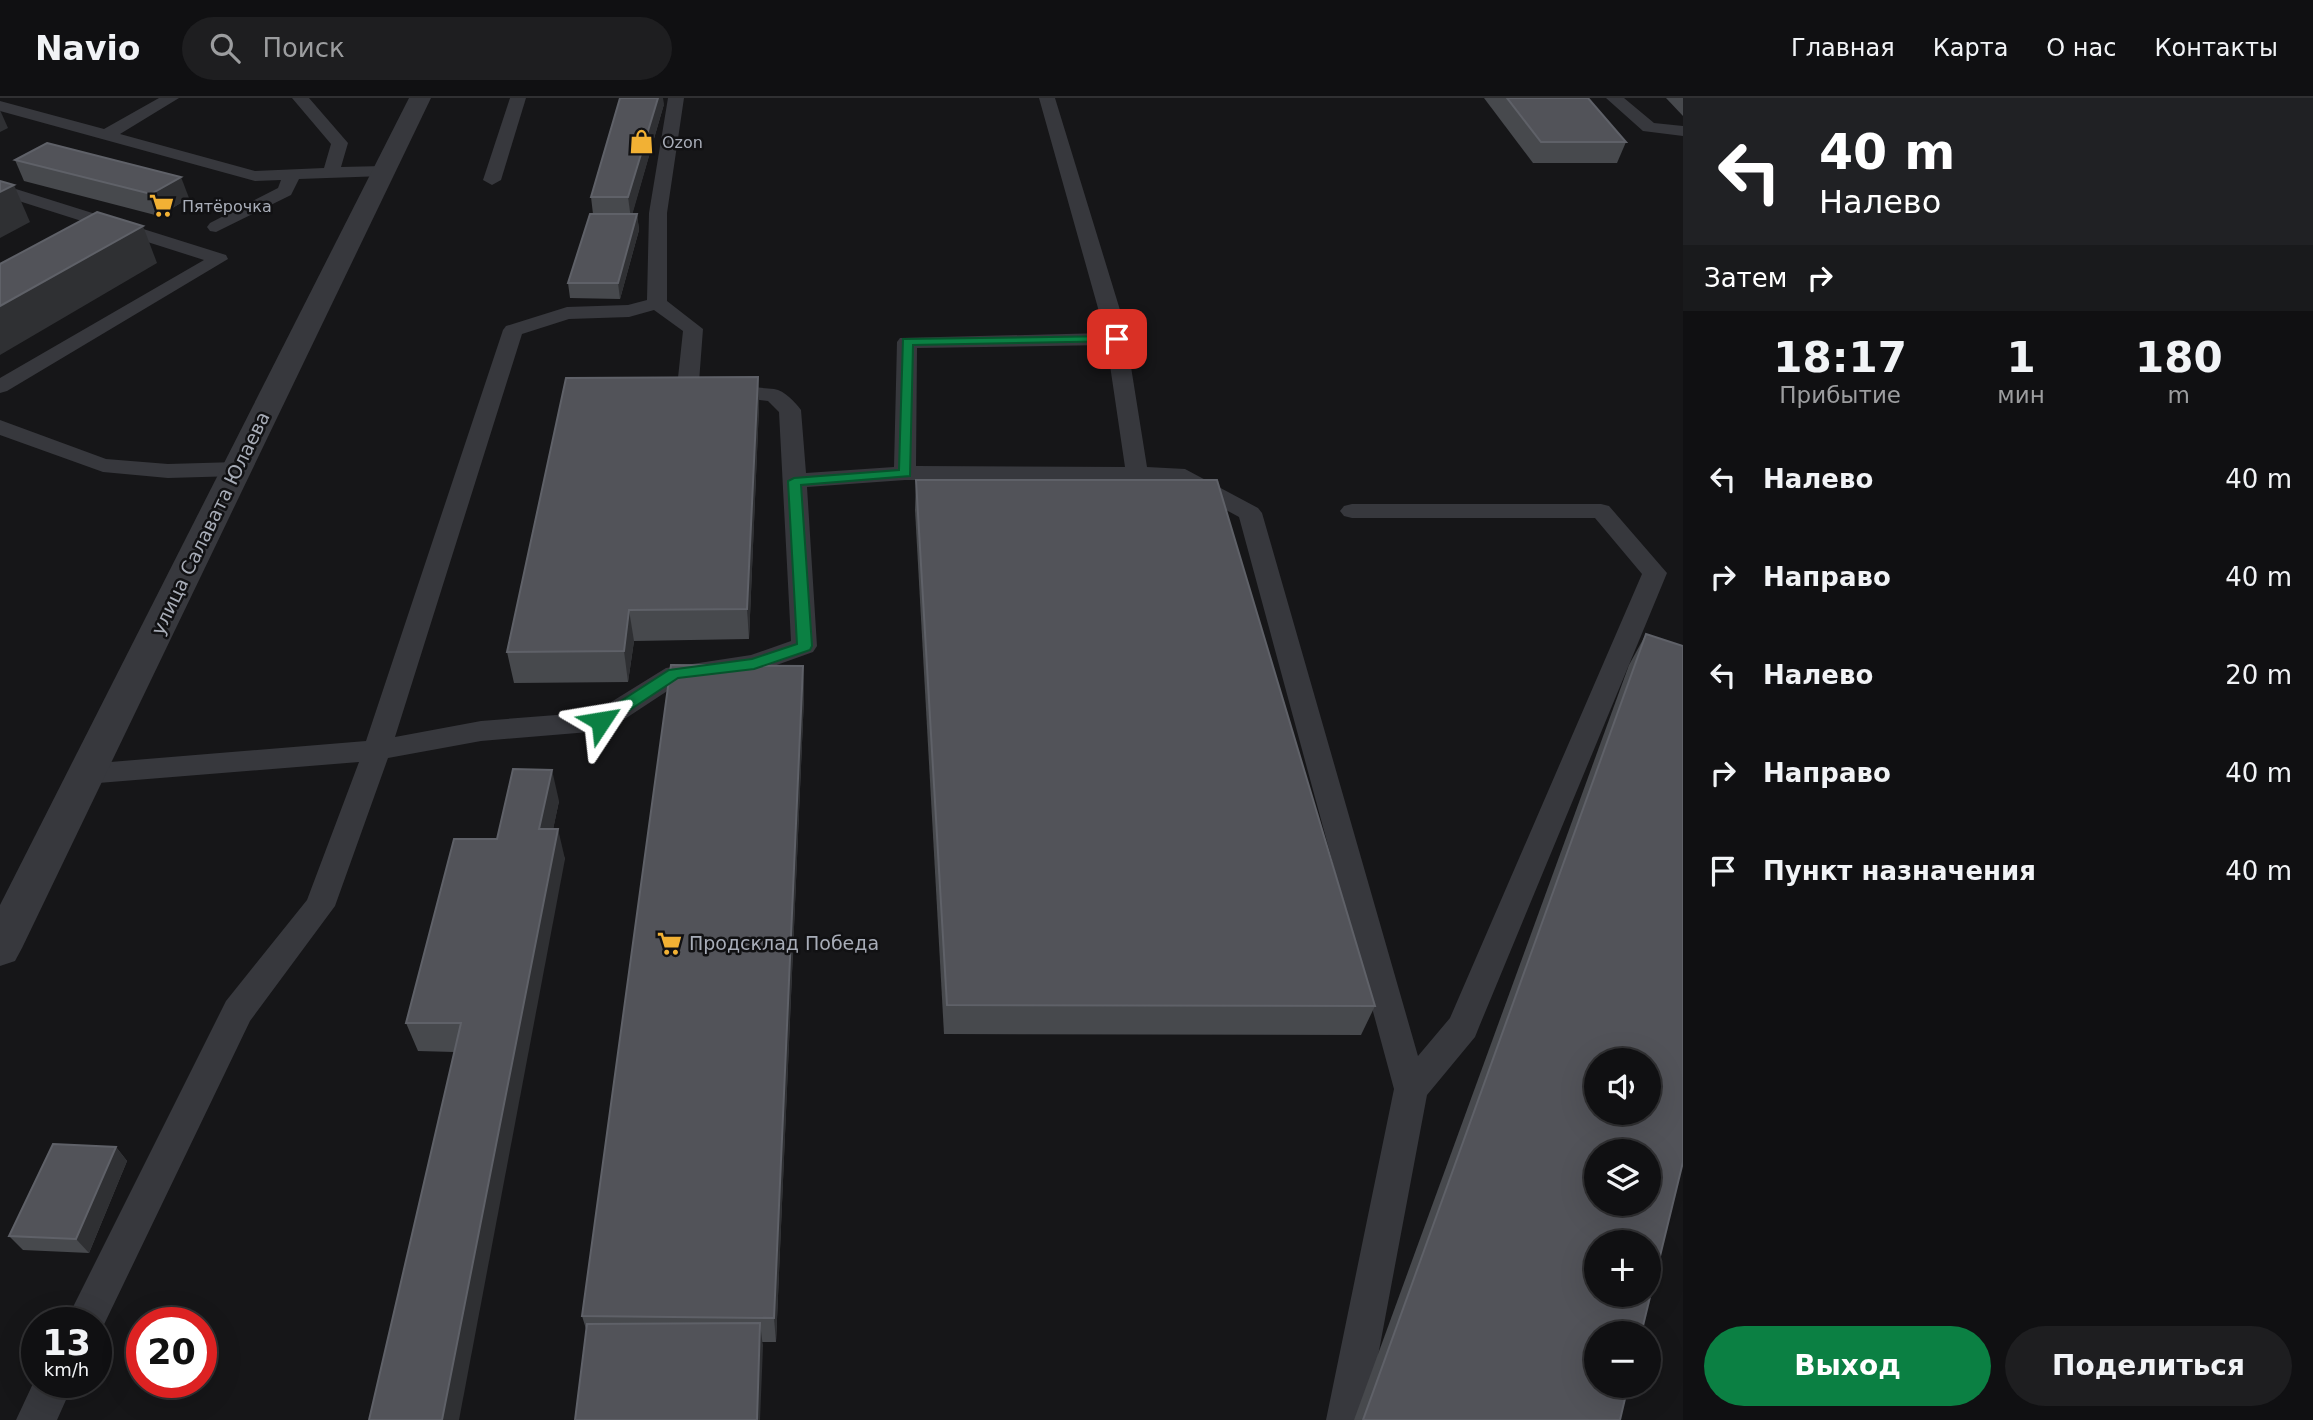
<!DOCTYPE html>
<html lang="ru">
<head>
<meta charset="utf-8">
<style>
	:root { --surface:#101012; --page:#1e1e20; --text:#f1f3f6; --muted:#9c9d9f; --line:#303032; --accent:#0b8043 }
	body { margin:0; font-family:"DejaVu Sans",sans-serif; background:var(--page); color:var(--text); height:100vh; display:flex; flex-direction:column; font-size:26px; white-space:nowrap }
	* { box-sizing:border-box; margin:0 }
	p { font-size:23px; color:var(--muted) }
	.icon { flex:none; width:38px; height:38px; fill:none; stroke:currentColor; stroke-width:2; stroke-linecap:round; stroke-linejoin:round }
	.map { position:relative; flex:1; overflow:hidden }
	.side { display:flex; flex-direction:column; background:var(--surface); width:630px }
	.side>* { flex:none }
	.guide { background:#202124; color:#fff; overflow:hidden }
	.fabs { position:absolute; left:1584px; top:950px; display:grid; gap:14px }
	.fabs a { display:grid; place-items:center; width:77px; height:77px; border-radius:50%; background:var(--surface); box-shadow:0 7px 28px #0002,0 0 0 2px var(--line); font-size:35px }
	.speed { position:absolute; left:21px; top:1209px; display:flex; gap:14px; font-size:35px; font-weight:700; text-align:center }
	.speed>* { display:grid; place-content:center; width:91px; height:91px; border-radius:50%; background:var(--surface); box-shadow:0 7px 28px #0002,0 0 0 2px var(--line); line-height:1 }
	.speed small { font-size:18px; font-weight:400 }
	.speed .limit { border:10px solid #d22; background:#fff; color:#111 }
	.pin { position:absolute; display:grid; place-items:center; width:60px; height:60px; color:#fff; margin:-30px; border-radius:14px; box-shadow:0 4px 10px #0006 }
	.me { position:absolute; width:77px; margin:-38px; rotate:57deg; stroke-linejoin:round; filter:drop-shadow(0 0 5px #0008) }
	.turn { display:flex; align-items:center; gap:24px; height:147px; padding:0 21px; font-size:32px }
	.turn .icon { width:91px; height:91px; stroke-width:2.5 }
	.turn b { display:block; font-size:49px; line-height:60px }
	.then { display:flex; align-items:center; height:66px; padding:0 21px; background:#0003; gap:14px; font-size:26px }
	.eta { display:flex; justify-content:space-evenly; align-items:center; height:119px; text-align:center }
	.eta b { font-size:42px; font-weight:700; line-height:49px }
	.button { display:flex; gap:14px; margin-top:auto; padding:14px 21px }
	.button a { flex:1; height:80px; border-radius:42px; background:var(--accent); color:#fff; font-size:28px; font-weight:700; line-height:80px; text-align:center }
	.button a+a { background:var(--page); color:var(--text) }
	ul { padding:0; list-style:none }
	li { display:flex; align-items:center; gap:21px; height:98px; padding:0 21px }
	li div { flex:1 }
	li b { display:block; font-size:26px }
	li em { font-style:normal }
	header { display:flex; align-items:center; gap:42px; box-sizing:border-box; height:98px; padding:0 35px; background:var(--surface); border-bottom:2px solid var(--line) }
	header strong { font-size:33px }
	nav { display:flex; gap:38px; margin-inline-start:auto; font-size:24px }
	.search { width:490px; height:63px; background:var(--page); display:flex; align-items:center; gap:18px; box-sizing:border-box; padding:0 24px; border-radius:38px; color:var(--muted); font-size:26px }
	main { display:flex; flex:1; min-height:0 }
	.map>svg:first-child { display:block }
</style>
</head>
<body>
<header>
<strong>Navio</strong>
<div class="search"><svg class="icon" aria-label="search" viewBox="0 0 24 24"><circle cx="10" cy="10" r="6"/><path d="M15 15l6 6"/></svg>Поиск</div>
<nav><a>Главная</a><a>Карта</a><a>О нас</a><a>Контакты</a></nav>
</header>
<main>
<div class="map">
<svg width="1683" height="1322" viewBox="0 0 1683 1322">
	<rect width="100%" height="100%" fill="#161618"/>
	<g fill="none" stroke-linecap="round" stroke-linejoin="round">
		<g fill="#37383d" fill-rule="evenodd">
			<polygon points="159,0 179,0 120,36 255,73 324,70 331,46 292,0 309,0 348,45 341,69 384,68 393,73 384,78 299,81 291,97 216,134 210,133 207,129 210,125 278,90 281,82 255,83 0,13 0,3 104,31"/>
			<polygon points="510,0 526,0 501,82 492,87 483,82"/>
			<path d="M668,0H684L667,115V203L703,231L699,284L774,291C785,293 794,303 801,312L806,375L894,369L897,244L900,240L1105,235L1039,0H1055L1124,225L1147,369L1185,371L1258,410L1262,415L1418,958L1450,920L1642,476L1595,420H1352L1344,418L1340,413L1344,408L1352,406H1601L1609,408L1667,475L1479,929L1475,939L1427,997L1366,1322H1326L1394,991L1239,419L1173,383L905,382L807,389L817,548L813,554L754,575L681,584L611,630L601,633L481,643L388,660L335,808L250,923L98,1239L96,1225H65L226,903L307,802L359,664L86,686L76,683L72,676L76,669L86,666L366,643L503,232L506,228L567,209L628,207L647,202L649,115ZM654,212L683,233L677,289L681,293L768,303L779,314L791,543L751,557L666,570L595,614L481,623L395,639L522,236L569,221L629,219ZM1107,247L1125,369L916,368L917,250Z"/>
			<polygon points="1606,0 1624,0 1654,25 1683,28 1683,38 1643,33"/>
			<polygon points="0,86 226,157 228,161 7,293 0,295 0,280 204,162 0,97"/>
			<polygon points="0,322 106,361 168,366 237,364 245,366 248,371 245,376 237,378 168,380 103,374 0,337"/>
			<polygon points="37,1277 37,1284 74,1284 57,1322 16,1322"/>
		</g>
		<polygon fill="#37383d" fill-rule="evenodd" points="409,0 431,0 22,850 15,863 0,868 0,807"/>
	</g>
	<g fill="#47494d">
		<polygon points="1484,0 1588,0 1626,44 1617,65 1533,65"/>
		<polygon points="1666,0 1683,0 1683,18"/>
		<polygon points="664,6 632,116 637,116 639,132 620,201 570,200 568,185 593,116 591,99"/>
		<polygon points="15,62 189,100 159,118 24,83"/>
		<polygon points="758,279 759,308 749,541 634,543 628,584 514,585 507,554"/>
		<polygon points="916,382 1375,908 1361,937 944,936 915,412"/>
		<polygon points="1646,536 1620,1322 1354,1322 1629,567"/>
		<polygon points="803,568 804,599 776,1244 762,1244 763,1249 586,1231 582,1218"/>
		<polygon points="559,703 553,731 565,761 454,954 418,953 406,925 497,741"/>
		<polygon points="116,1049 127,1063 89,1155 23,1152 9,1138"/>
	</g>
	<g fill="#2f3033">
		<polygon points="658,0 663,0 664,6 631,121 628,99"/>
		<polygon points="0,12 8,30 0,34"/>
		<polygon points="181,79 189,100 159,118 151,96"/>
		<polygon points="14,87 30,124 0,140 0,94"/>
		<polygon points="637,116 639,132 620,201 618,185"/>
		<polygon points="143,128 157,165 0,257 0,208"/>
		<polygon points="758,279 759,308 749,541 747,511"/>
		<polygon points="629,512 634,543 628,584 624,553"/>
		<polygon points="803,568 804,599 776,1244 774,1220"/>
		<polygon points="552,672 559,703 547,761 539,731"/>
		<polygon points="558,731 565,761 459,1322 442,1322"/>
		<polygon points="116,1049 127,1063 89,1155 76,1141"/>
		<polygon points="760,1225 763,1249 760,1322 757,1322"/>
	</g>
	<g fill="#525359" stroke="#5f6168" stroke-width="2" fill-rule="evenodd">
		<polygon points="620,0 658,0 628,99 591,99"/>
		<polygon points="1507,0 1588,0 1626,44 1541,44"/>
		<polygon points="47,45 181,79 151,96 15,62"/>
		<polygon points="0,83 14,87 0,94"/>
		<polygon points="97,114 143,128 0,208 0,166"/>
		<polygon points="590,116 637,116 618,185 568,185"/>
		<polygon points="758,279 747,511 629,512 624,553 507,554 566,280"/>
		<polygon points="916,382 1217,382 1375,908 947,907"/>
		<path d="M1646,536L1683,548V1064L1641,1236H1596V1288H1628L1620,1322H1363ZM1596,962H1648V1015H1596ZM1596,1054H1648V1106H1596ZM1596,1144H1648V1197H1596Z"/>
		<polygon points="671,567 803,568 774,1220 582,1218"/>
		<polygon points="513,671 552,672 539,731 558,731 442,1322 369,1322 461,925 406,925 454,741 497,741"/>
		<polygon points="53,1046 116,1049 76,1141 9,1138"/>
		<polygon points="760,1225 757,1322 575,1322 587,1226"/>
	</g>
	<polygon fill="#0b8043" stroke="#07532c" stroke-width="2" points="1117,238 1122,241 1121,243 913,247 910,378 801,387 812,548 810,552 754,571 678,580 607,627 596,627 593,623 596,619 669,572 752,561 797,546 788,383 794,380 899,372 903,241"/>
	<defs>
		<symbol id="shop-bare" viewBox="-9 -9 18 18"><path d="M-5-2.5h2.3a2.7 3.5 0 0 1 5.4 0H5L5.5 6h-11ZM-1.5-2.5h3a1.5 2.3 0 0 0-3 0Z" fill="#f2b134" stroke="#111113" stroke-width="2.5" paint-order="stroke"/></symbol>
		<symbol id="supermarket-bare" viewBox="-9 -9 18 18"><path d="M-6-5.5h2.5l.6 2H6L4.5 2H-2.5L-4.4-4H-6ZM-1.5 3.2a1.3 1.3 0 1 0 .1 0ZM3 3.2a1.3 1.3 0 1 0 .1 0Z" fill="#f2b134" stroke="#111113" stroke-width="2.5" paint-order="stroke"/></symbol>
	</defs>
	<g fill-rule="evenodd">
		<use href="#shop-bare" x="624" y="26" width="35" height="35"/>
		<use href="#supermarket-bare" x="144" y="90" width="35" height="35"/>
		<use href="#supermarket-bare" x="652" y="828" width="35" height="35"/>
	</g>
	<g text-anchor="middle" stroke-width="5" stroke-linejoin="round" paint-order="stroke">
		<g font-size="16" fill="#a8adb8" stroke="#111113" text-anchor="start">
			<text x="662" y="50">Ozon</text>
			<text x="182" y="114">Пятёрочка</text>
		</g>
		<g font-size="19" fill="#a8adb8" stroke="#111113">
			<text transform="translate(210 425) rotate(-64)" y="7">улица Салавата Юлаева</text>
		</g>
		<g font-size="19" fill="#a8adb8" stroke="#111113" text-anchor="start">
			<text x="689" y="852">Продсклад Победа</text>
		</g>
	</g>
</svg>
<div class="fabs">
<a><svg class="icon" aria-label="sound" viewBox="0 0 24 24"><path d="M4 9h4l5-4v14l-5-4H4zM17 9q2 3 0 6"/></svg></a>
<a><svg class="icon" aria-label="layers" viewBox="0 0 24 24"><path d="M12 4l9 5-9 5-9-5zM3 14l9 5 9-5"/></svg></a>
<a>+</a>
<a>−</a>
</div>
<div class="speed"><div>13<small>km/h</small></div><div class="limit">20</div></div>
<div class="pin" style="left:1117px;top:241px;background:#d93025"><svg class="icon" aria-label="arrive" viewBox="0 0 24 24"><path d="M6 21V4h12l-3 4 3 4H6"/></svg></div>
<svg class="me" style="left:601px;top:623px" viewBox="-20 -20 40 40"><path d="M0-17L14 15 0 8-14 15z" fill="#0b8043" stroke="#fff" stroke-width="4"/></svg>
</div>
<section class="side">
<div class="guide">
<div class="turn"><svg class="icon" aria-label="left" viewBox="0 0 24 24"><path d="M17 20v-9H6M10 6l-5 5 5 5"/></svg><div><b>40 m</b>Налево</div></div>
<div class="then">Затем<svg class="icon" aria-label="right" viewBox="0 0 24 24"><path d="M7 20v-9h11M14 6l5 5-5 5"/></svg></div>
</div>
<div class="eta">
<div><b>18:17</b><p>Прибытие</p></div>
<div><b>1</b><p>мин</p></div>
<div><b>180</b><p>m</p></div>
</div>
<ul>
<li><svg class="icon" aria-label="left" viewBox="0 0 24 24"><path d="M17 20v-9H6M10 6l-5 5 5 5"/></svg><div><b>Налево</b></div><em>40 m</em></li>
<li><svg class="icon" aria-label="right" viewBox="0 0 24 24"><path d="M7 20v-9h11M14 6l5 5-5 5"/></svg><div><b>Направо</b></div><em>40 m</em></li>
<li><svg class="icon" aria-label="left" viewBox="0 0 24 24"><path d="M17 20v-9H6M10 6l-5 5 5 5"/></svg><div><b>Налево</b></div><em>20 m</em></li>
<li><svg class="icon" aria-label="right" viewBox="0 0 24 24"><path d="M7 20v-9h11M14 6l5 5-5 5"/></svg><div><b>Направо</b></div><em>40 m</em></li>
<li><svg class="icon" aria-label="arrive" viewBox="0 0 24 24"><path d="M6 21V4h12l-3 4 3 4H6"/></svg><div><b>Пункт назначения</b></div><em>40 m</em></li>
</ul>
<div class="button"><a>Выход</a><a>Поделиться</a></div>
</section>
</main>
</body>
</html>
